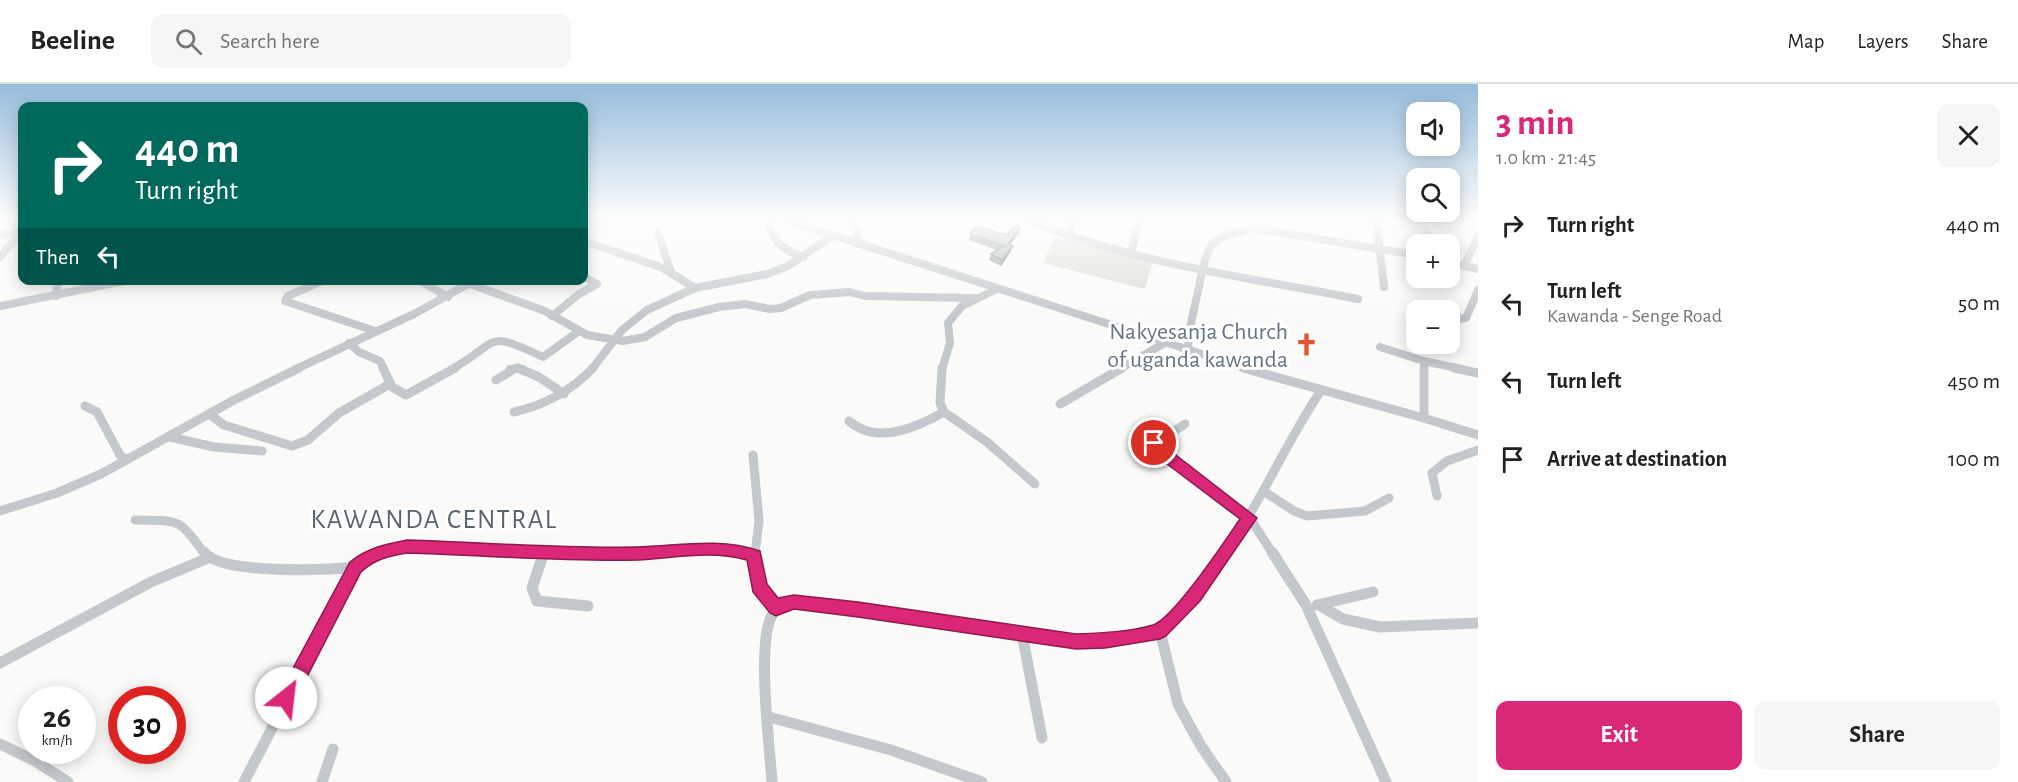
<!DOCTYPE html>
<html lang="en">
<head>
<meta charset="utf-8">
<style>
	:root { --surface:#fff; --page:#f6f6f6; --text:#222; --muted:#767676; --line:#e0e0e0; --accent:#db2777 }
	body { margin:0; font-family:"Alegreya Sans",sans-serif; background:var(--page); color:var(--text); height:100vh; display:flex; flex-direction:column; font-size:22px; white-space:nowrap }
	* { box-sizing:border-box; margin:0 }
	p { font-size:20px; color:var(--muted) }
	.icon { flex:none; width:33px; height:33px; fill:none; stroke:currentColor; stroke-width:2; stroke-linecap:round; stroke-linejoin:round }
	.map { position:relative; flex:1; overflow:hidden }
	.panel { display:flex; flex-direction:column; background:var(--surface); width:540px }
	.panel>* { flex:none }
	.hud { position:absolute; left:18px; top:18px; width:570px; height:183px; border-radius:12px; box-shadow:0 3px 15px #0003; background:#00695c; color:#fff; overflow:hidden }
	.buttons { position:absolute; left:1406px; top:18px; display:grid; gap:12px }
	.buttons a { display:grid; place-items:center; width:54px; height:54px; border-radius:12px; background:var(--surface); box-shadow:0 3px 15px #0003; font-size:30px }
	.speed { position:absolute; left:18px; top:602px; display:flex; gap:12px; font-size:30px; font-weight:700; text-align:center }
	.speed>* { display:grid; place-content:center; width:78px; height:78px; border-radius:50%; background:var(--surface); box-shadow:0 3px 15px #0003; line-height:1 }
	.speed small { font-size:15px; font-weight:400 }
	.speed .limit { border:9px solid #d22; background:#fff; color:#111 }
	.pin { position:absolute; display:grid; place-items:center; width:51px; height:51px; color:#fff; margin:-26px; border:3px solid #fff; border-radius:50%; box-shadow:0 2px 6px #0007 }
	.me { position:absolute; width:66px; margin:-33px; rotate:29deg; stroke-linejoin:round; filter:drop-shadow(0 0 4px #0008) }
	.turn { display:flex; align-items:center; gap:21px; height:126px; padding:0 18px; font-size:27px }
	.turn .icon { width:78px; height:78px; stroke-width:2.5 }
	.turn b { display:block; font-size:42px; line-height:51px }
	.then { display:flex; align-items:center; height:57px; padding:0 18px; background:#0003; gap:12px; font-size:22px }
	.round { display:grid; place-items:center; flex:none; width:63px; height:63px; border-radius:12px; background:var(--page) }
	.summary { display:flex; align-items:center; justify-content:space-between; height:102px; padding:0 18px }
	h1 { font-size:36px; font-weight:700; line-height:45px; color:var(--accent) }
	.cta { display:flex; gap:12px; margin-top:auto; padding:12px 18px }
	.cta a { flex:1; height:69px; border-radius:12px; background:var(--accent); color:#fff; font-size:24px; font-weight:700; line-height:69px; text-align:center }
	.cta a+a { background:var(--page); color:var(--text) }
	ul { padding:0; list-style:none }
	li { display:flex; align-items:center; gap:18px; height:78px; padding:0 18px }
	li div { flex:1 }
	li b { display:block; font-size:22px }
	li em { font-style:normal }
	header { display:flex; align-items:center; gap:36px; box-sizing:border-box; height:84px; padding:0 30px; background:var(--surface); border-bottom:2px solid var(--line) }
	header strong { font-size:28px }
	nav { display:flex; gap:33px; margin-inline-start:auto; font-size:21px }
	.search { width:420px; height:54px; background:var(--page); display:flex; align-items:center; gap:15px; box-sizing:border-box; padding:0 21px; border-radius:12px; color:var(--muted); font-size:22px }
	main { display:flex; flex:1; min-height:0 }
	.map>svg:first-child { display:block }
</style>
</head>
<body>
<header>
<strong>Beeline</strong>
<div class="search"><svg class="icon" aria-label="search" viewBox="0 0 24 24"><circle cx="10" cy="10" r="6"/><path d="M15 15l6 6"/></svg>Search here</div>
<nav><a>Map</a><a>Layers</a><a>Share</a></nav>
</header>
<main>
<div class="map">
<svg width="1478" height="698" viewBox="0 0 1478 698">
	<rect width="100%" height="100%" fill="#fafaf8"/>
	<polygon fill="#dadfd7" points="1055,153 1153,177 1145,205 1043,179"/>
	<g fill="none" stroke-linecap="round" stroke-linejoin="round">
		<g stroke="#c3c8cc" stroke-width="8">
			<path d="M769,135C770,157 785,167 804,173"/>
			<polyline points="783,135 1248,285"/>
			<polyline points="855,135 858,160"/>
			<path d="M1026,135C1130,179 1247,193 1358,215"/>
			<polyline points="1376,135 1384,203"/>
			<polyline points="1426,146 1426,160"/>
			<polyline points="658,149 671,188"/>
			<polyline points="0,150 18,149"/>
			<polyline points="1069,153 1073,135"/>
			<polyline points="584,157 663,184 695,204"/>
			<polyline points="1131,169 1139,137"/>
			<polyline points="0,173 16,153 21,135"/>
			<polyline points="1449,178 1478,185"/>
			<polyline points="1464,182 1478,153"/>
			<polyline points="324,196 288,212 285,217 375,247"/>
			<polyline points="419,196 448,213"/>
			<polyline points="470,200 545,227 587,251 623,257 645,253 676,234 719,223 745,220 770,225 781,224 810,211 850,208 865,212 974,214"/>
			<polyline points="56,212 58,196"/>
			<polyline points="0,222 129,196"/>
			<polyline points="552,232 579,210 597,200 584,193"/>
			<polyline points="1449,236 1466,234 1478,206"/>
			<polyline points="349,259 359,268 380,277 384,285"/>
			<polyline points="1380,263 1424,277"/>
			<polyline points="1188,267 1189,249 1204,179 1211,161 1222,153 1253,144 1416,171"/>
			<polyline points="296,285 414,230 475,196"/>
			<path d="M452,285C501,258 483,244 543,273L579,247"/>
			<polyline points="510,285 523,285"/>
			<polyline points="592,285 622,246 647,226 695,204 767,190 788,182 832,152"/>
			<polyline points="942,285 950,259 948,239 962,222 997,205"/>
			<polyline points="1120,285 1163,260"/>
			<polyline points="1424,285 1424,277 1461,285"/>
		</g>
		<g stroke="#c3c8cc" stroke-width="9">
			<polyline points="383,284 392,303 406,311 455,284"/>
			<polyline points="518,284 539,293 564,310"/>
			<polyline points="942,284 940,319 944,328 987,358 1035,400"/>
			<polyline points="1243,284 1424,334 1424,284"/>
			<polyline points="1454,284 1478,289"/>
			<polyline points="496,296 516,284"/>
			<polyline points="1060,320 1122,284"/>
			<polyline points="85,322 97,328 120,371 126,376"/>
			<path d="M514,328C545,321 571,307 593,284"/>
			<polyline points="209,330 224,341 292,362 308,356 339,329 390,300"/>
			<polyline points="1424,334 1478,351"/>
			<path d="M849,337C877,361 916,344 944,328"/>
			<polyline points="1185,340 1153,361 1250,434 1273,470"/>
			<polyline points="170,353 214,363 262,367"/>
			<polyline points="753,371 759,437 755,470"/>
			<polyline points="1265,408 1294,427 1307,432 1365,427 1389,414"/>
			<polyline points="1437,412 1432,389 1447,377 1478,366"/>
			<polyline points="0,427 57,409 101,390 234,316 299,284"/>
			<path d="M135,436C181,437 177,433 205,470"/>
			<polyline points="378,470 395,465 428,463 637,469 709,465 751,470"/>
			<polyline points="543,470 544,467"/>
			<path d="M1224,470C1261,419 1285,360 1320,308"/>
		</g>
		<g stroke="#c3c8cc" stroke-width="11">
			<path d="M204,468C221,491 327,486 356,483"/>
			<polyline points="544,468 532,504 537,517 588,522"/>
			<polyline points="624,468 662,468"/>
			<polyline points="745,468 755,471 759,503 776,524"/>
			<polyline points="1272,468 1306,521 1386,698"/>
			<polyline points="755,471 755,468"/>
			<polyline points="1317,521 1373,508"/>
			<polyline points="1319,521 1343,535 1380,543 1478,539"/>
			<polyline points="1160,547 1178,620 1201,662 1226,698"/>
			<polyline points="1022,550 1042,654"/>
			<polyline points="0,579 151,498 208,474"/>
			<polyline points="769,633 891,666 982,698"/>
			<polyline points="0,660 35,677 68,698"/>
			<polyline points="244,698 356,483 382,468"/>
			<polyline points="322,698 333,665"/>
			<path d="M772,698C770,664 755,551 774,528C779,521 786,519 794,518L1076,558C1094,557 1145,554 1159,547C1177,539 1213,486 1225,468"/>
		</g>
	</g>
	<polygon fill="#929a9f" points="1020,143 1019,149 1010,161 1011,167 1001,182 989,176 991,170 997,166 969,156 970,150 1007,151"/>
	<g fill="#777d82">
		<polygon points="1020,143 1019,149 1006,166 1008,160"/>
		<polygon points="1013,162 1011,167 1001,182 1002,176"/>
	</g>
	<polygon fill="#aab3b9" stroke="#777d82" stroke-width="1.5" points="1017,141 1020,143 1008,160 1013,162 1002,176 991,170 1004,162 970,150 976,142 1007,151 1013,143"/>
	<linearGradient id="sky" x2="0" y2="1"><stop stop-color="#96bcdc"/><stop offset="0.58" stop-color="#fdfdfc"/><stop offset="1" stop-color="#fdfdfc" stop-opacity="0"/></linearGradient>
	<rect width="1478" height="233" fill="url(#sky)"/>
	<path fill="#db2777" stroke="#8e194d" stroke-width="1.5" d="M1154,354L1257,434L1200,517L1166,552L1160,555L1105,564L1076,565L858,533L794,525L776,532L770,529L753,508L747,476C710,466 675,474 638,476C562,478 483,471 407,469C389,472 375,475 361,488L293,620L286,623L280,620L277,614L350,478C367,464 386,460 407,456C483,458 561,465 637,463C680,462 718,453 760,467L767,500L778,514L794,511L858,518L1076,550C1100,549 1129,548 1153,541C1174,534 1226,455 1240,435L1150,367L1147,359Z"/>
	<defs>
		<symbol id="church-bare" viewBox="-9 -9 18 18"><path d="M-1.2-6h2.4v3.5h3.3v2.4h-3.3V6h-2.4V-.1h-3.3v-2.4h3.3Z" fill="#e4572e" stroke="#fff" stroke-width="2.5" paint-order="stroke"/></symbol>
	</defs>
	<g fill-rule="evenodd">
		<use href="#church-bare" x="1290" y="244" width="33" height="33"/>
	</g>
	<g text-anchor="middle" stroke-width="6" stroke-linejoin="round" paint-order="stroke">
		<g font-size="24" fill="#657683" stroke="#fff" text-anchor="end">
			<text x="1288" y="255">Nakyesanja Church<tspan x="1288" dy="28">of uganda kawanda</tspan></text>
		</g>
		<g font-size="27" letter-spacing="1.5" fill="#57646e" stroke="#fff">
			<text x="434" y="444">KAWANDA CENTRAL</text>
		</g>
	</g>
</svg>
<div class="buttons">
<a><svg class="icon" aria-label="sound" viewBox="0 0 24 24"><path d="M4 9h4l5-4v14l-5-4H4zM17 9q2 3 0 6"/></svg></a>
<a><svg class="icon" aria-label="search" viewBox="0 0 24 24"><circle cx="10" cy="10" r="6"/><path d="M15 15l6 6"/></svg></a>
<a>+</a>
<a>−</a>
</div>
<div class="speed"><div>26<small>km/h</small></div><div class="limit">30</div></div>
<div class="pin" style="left:1154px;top:359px;background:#d93025"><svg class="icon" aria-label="arrive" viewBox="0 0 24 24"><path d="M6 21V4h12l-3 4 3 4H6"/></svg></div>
<svg class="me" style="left:286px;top:614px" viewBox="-20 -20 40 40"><circle r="19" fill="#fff"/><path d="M0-13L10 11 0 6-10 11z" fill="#db2777"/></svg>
<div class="hud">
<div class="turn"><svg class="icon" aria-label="right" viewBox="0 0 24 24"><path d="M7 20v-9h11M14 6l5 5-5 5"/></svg><div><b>440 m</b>Turn right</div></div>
<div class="then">Then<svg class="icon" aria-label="left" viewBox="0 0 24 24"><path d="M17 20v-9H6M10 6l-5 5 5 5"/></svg></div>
</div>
</div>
<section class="panel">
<div class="summary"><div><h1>3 min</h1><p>1.0 km · 21:45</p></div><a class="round"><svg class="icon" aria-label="close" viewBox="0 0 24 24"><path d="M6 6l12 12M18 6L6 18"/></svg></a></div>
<ul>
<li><svg class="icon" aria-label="right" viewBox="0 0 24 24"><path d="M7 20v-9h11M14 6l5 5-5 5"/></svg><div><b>Turn right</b></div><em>440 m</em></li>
<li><svg class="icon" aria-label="left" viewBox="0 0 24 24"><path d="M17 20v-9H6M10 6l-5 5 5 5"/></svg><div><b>Turn left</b><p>Kawanda - Senge Road</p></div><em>50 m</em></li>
<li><svg class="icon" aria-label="left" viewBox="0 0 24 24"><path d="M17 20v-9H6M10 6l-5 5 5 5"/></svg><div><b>Turn left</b></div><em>450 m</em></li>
<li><svg class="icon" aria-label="arrive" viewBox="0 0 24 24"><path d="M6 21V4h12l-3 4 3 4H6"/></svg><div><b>Arrive at destination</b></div><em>100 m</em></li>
</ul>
<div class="cta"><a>Exit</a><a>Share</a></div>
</section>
</main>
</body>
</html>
